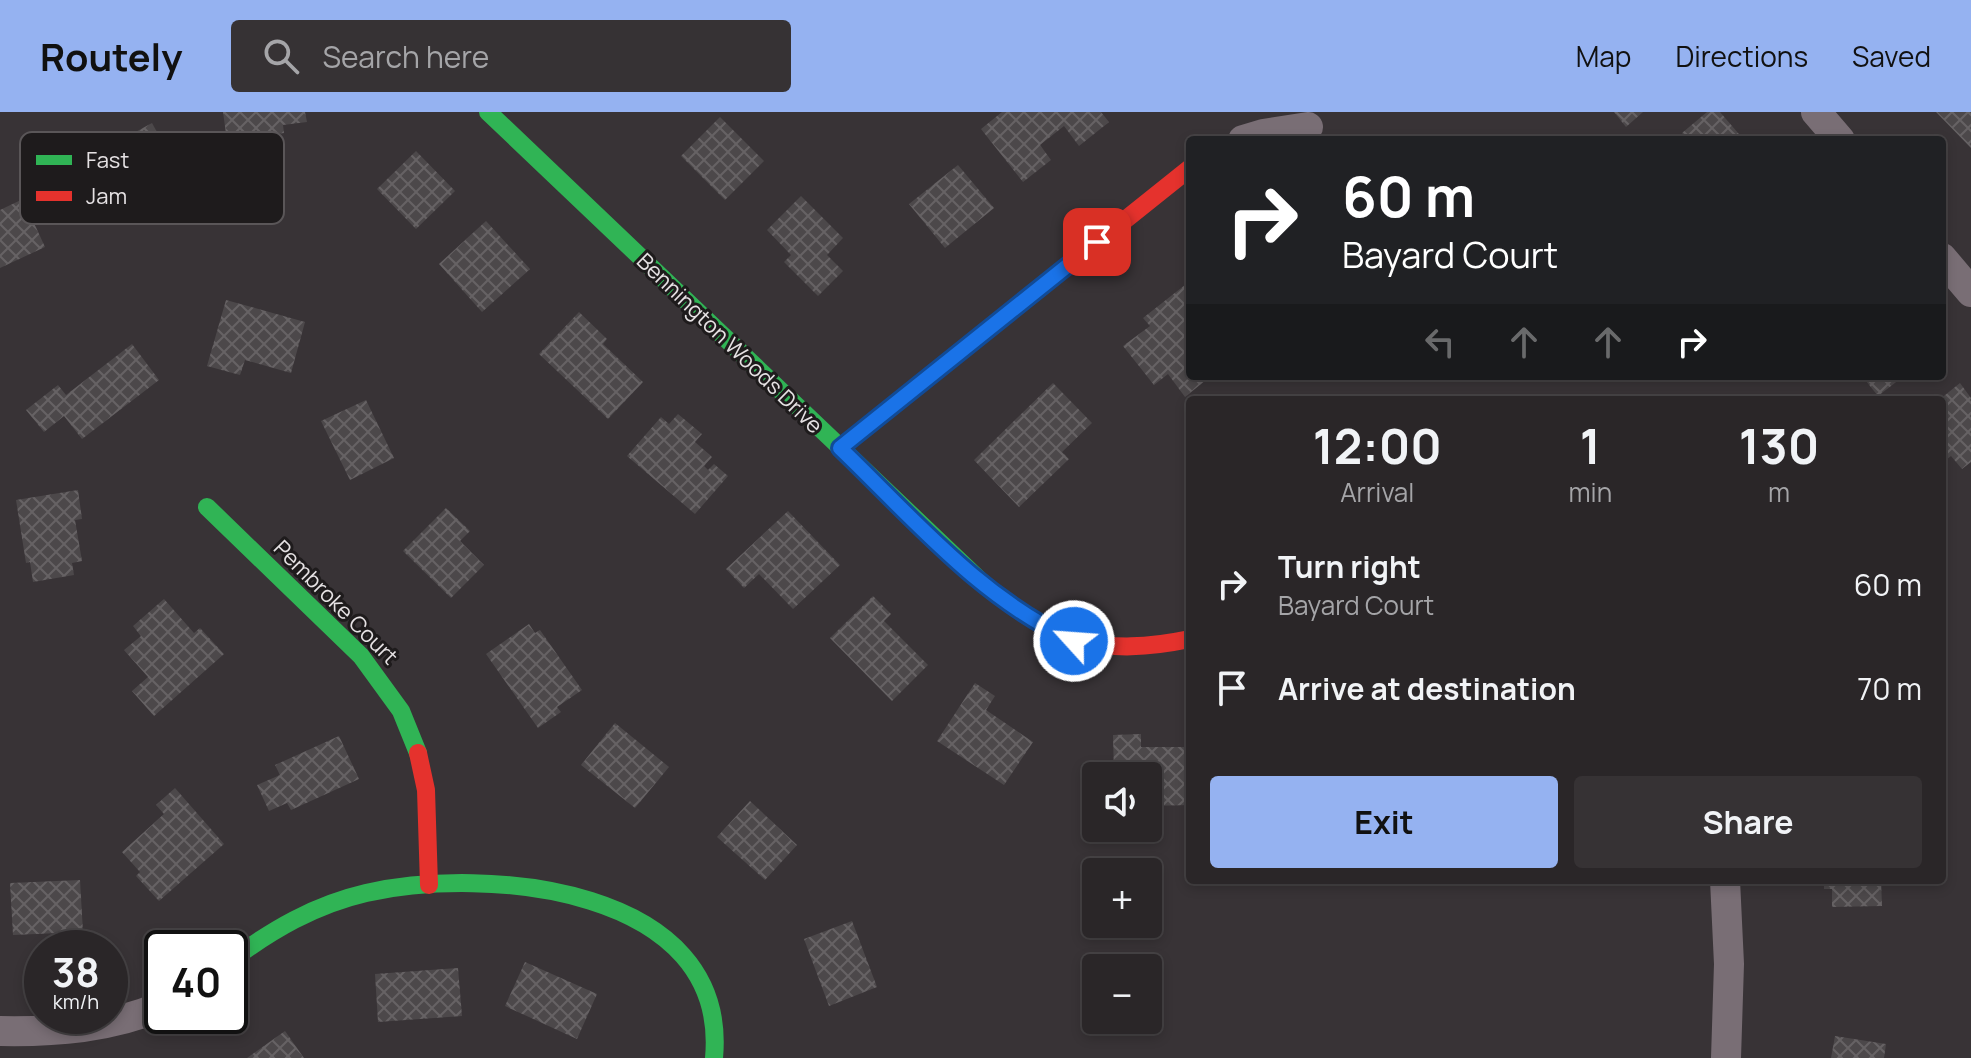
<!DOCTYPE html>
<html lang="en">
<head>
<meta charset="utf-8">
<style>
	:root { --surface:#2a2628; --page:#363234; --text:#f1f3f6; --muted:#a5a5a8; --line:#464345; --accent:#95b2f1 }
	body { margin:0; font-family:Manrope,sans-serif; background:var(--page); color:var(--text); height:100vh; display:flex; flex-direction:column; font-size:30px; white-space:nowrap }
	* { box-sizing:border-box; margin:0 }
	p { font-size:26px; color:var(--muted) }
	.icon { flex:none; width:44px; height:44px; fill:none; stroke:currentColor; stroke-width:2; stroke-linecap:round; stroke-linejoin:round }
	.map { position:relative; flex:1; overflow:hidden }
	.details { position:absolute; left:1186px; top:284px; width:760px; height:488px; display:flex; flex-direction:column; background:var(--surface); border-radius:8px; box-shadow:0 4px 12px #0003,0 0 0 2px var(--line) }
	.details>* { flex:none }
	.top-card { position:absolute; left:1186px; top:24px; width:760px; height:244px; border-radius:8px; box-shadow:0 4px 12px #0003,0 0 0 2px var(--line); background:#202124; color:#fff; overflow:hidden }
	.buttons { position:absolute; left:1082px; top:650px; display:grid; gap:16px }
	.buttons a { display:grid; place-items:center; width:80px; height:80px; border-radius:8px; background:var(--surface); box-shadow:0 4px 12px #0003,0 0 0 2px var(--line); font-size:40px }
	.speed { position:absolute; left:24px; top:818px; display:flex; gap:16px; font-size:40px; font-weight:700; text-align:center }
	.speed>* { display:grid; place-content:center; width:104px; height:104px; border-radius:50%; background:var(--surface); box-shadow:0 4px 12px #0003,0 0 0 2px var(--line); line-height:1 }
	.speed small { font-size:20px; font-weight:400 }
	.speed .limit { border:4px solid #111; border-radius:12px; background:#fff; color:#111 }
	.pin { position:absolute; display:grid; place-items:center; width:68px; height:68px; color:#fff; margin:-34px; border-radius:16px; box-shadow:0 4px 12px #0006 }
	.me { position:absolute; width:88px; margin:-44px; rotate:296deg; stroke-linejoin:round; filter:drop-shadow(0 0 6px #0008) }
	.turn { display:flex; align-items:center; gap:28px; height:168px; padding:0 24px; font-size:36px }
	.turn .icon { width:104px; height:104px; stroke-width:2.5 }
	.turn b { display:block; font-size:56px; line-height:68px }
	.lanes { display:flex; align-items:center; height:76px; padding:0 24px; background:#0003; justify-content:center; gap:40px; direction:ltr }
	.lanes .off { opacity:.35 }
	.eta { display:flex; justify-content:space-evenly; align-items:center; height:136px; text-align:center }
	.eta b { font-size:48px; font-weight:700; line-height:56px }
	.action { display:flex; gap:16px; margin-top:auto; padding:16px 24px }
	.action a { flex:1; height:92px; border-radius:8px; background:var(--accent); color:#111; font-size:32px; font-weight:700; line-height:92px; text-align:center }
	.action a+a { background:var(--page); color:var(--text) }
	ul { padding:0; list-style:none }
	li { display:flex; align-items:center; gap:24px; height:104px; padding:0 24px }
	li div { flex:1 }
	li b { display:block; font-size:30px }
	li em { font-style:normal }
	header { display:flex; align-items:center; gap:48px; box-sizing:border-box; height:112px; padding:0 40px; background:var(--accent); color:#111 }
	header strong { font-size:38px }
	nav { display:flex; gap:44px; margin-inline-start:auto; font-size:28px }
	.search { width:560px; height:72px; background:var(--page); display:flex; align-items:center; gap:20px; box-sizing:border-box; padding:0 28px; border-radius:8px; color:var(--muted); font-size:30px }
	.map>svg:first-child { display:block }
</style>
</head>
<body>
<header>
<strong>Routely</strong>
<div class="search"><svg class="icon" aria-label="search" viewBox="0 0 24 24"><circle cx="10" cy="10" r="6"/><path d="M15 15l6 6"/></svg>Search here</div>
<nav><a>Map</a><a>Directions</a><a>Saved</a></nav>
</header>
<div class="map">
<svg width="1971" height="946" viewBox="0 0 1971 946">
	<defs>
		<pattern id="building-cross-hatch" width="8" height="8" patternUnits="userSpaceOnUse" patternTransform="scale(2)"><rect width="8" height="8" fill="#4c484a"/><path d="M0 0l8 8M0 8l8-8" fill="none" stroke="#666264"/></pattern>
	</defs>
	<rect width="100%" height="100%" fill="#383336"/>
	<g fill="url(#building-cross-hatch)">
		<polygon points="223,0 305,0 307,10 283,13 284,21 227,29"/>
		<polygon points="1002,0 1101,0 1109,10 1079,34 1064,14 1040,33 1051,48 1023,70 981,17"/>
		<polygon points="1614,0 1643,0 1626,15"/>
		<polygon points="1707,0 1720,0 1744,28 1688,28 1682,21"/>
		<polygon points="1936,0 1971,0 1971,36"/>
		<polygon points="720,5 764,49 725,88 681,44"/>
		<polygon points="152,11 181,64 117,99 88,46"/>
		<polygon points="416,39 455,79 416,117 377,77"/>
		<polygon points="958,53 994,96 945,136 909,92"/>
		<polygon points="801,84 843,126 827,143 843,159 818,184 784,150 791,143 767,118"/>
		<polygon points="23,87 45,135 0,156 0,98"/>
		<polygon points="486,109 530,157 482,200 439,152"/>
		<polygon points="1190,169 1190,264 1211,264 1185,285 1168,262 1154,273 1123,234 1150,214 1143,206"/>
		<polygon points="226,188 305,210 291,261 245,248 240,263 207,254"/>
		<polygon points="579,200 607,227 603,232 643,270 608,307 539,242"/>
		<polygon points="132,232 159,268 82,327 64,304 44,320 26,298 58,273 66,283"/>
		<polygon points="1862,264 1904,264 1878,284"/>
		<polygon points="1053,271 1092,311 1062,340 1069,347 1019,395 974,348"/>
		<polygon points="1960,271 1971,286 1971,350 1962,357 1951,344 1942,351 1942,288 1939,288"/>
		<polygon points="366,288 394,346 350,368 321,309"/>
		<polygon points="678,302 702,322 695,330 712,345 704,354 708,358 714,352 728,364 695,402 627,344 661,305 669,312"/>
		<polygon points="78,378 82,407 75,408 82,449 72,451 74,463 33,470 30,450 26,451 16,388"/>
		<polygon points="446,396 470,419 460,429 484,453 451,486 403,439"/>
		<polygon points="788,399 840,453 793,497 759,462 744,476 726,457"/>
		<polygon points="873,484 891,502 884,509 928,553 892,589 830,526"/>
		<polygon points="164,487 194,521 200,516 224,542 154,604 132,579 148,565 124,538 141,524 133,514"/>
		<polygon points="529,512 535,521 540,518 582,578 557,595 561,600 538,616 486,542"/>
		<polygon points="975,571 995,584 986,598 1033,630 1004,673 937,629"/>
		<polygon points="615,611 669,655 635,696 581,653"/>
		<polygon points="1141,622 1141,635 1190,635 1190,693 1148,694 1148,664 1114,664 1113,623"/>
		<polygon points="339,624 359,667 291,698 287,691 269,699 257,673 280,663 275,653"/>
		<polygon points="175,676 224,732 159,789 136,764 140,760 122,740 164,702 156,693"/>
		<polygon points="750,689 797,733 765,768 717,725"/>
		<polygon points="80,768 83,820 13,823 10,771"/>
		<polygon points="1824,768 1881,768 1882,794 1832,795 1832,777 1824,777"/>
		<polygon points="852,809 877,875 829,894 804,827"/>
		<polygon points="525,850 597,882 577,927 505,894"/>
		<polygon points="458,856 462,904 378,910 375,862"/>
		<polygon points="285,919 304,946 247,946"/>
		<polygon points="1835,924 1886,932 1884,946 1831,946"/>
	</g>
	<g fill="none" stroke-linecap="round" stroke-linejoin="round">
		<g stroke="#796e75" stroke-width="30">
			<polyline points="1816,0 1840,28"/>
			<polyline points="1243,28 1263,22 1308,15"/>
			<polyline points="1942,146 1971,180"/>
			<polyline points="1725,768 1729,852 1726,946"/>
			<path d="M0,919C56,920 110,916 162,894"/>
		</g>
		<g stroke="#30b455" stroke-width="18">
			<polyline points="488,0 988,476"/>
			<polyline points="207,395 361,544 401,599 418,641"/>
			<path d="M230,849C272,818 314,793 366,781C485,754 730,774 714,946"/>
		</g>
		<g stroke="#e5322d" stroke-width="18">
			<polyline points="840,336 1190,56"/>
			<path d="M988,476C1058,531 1102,545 1190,527"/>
			<polyline points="418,641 426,678 429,773"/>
		</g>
	</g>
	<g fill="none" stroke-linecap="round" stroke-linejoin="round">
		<defs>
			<path id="route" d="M1074,529C981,487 913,406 840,336L1097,130"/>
		</defs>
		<use href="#route" stroke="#114b97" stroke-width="20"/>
		<use href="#route" stroke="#1a73e8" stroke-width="14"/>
	</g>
	<g text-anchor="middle" stroke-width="6" stroke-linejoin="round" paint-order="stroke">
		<g font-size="22" fill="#e5e1e3" stroke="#1e1b1c">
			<text transform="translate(730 231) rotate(44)" y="8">Bennington Woods Drive</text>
			<text transform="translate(336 490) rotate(45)" y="8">Pembroke Court</text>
		</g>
	</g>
	<rect x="20" y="20" width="264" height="92" rx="12" fill="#1e1b1c" stroke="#5a5658" stroke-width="2"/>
	<rect x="36" y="43" width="36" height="10" fill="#30b455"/>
	<rect x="36" y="79" width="36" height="10" fill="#e5322d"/>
	<g font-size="22" fill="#e5e1e3">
		<text x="86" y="56">Fast</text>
		<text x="86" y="92">Jam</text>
	</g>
</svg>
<div class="buttons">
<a><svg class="icon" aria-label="sound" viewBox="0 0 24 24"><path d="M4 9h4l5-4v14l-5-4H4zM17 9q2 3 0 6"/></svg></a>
<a>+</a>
<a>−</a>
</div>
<div class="speed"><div>38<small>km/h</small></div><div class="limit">40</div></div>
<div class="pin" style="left:1097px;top:130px;background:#d93025"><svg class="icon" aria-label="arrive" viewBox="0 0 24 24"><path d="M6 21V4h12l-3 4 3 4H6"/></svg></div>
<svg class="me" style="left:1074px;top:529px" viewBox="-20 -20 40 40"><circle r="17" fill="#1a73e8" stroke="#fff" stroke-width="3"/><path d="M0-11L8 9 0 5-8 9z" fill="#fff"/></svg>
<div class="top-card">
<div class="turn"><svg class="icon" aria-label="right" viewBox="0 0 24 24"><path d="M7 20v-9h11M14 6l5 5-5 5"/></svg><div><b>60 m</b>Bayard Court</div></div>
<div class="lanes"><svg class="icon off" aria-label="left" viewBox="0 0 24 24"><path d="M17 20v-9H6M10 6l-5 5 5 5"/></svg><svg class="icon off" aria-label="ahead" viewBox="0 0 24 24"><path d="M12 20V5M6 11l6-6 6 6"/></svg><svg class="icon off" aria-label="ahead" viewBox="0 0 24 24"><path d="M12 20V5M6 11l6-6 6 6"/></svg><svg class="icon" aria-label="right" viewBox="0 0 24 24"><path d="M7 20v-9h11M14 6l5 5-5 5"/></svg></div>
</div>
<section class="details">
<div class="eta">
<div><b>12:00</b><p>Arrival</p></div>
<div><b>1</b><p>min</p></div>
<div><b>130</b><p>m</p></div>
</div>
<ul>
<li><svg class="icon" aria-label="right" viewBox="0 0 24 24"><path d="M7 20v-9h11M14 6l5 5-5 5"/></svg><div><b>Turn right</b><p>Bayard Court</p></div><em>60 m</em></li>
<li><svg class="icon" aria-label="arrive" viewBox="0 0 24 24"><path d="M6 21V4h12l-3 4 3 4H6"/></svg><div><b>Arrive at destination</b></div><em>70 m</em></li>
</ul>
<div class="action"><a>Exit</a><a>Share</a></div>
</section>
</div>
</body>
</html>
